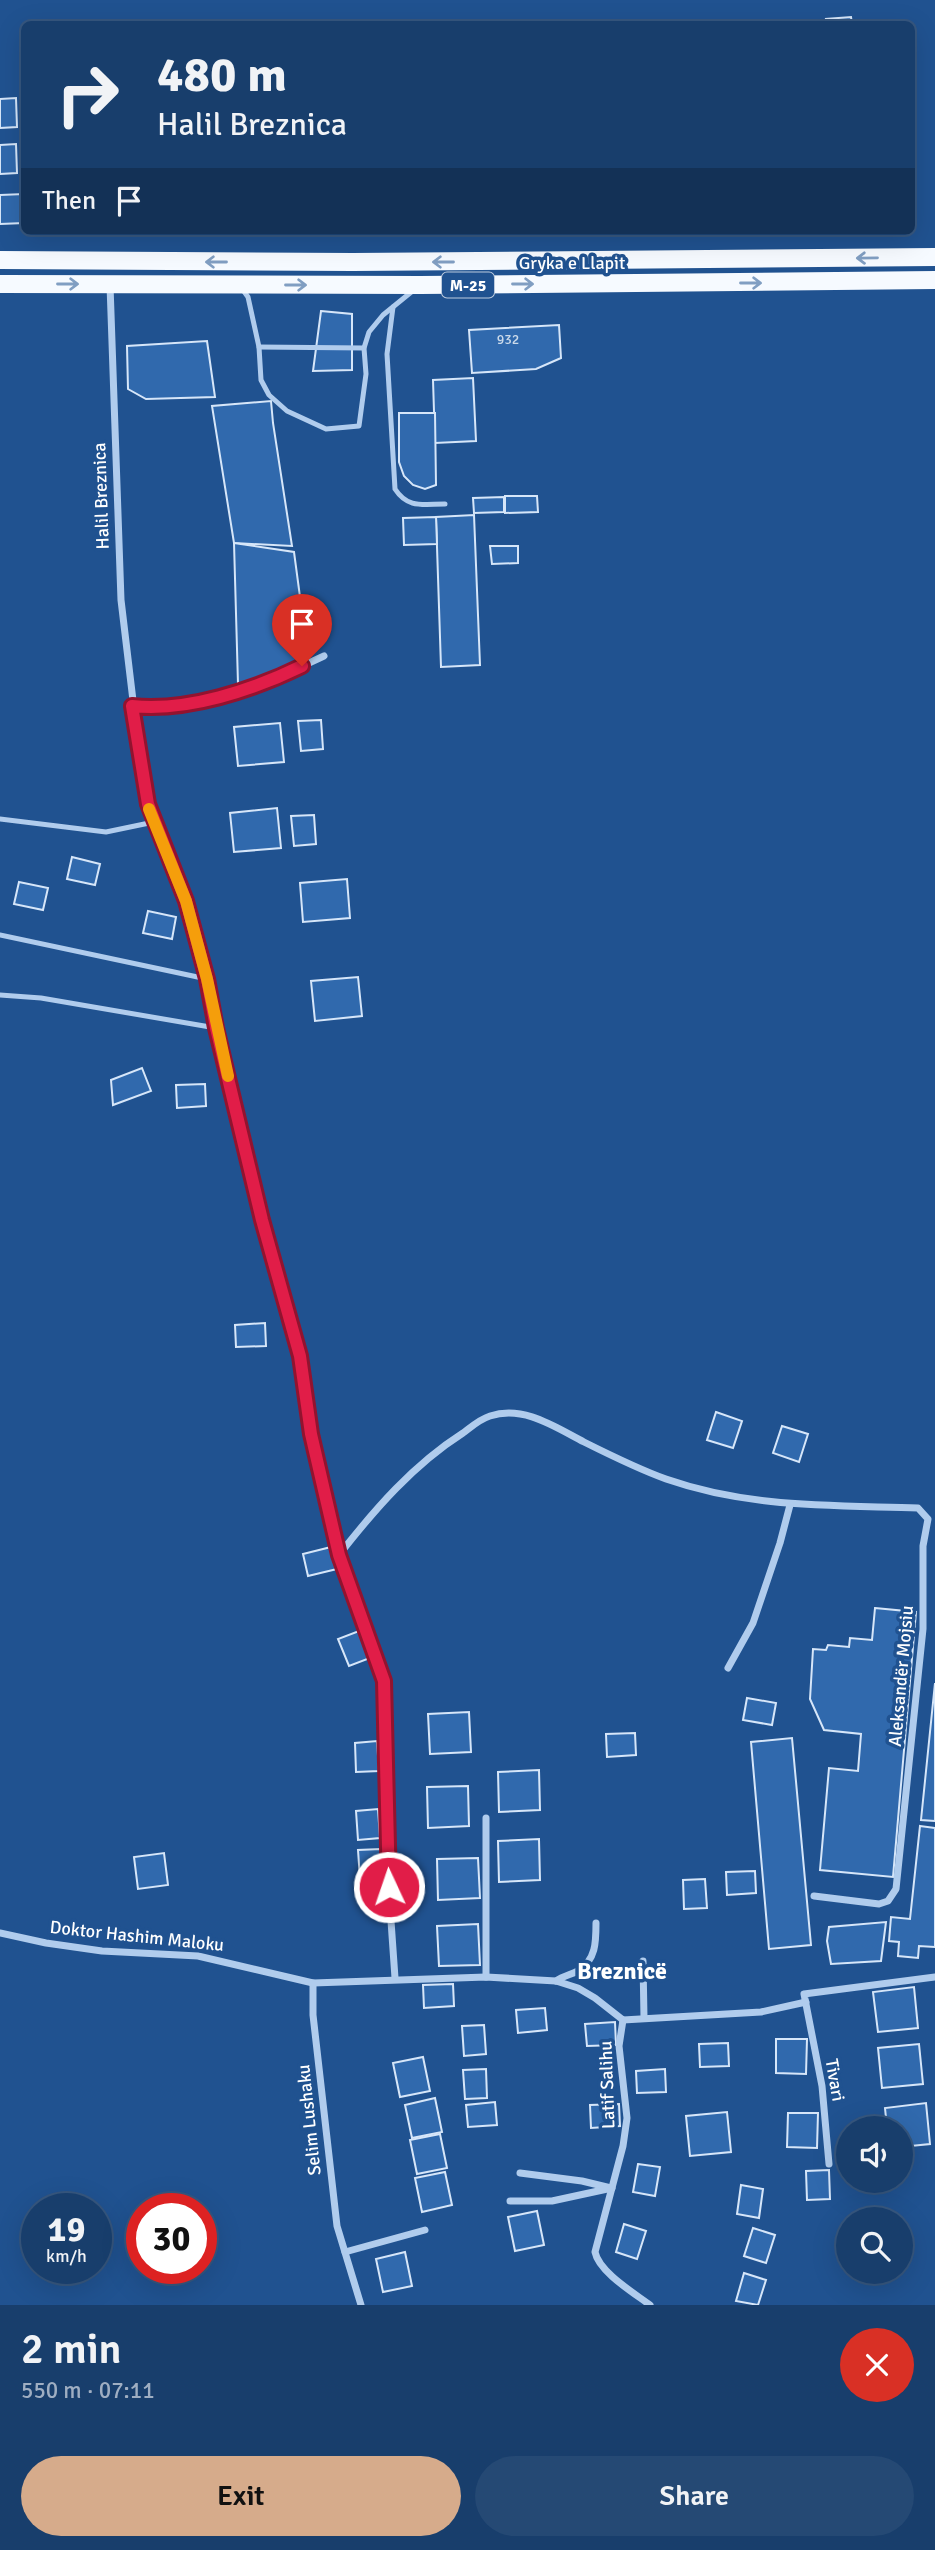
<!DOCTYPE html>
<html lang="en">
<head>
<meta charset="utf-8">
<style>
	:root { --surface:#183e6c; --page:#254974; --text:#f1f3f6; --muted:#9faec2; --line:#36577f; --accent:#d6ab8b }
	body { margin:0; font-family:Signika,sans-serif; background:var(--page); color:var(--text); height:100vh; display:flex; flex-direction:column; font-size:26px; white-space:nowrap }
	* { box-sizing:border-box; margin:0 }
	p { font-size:23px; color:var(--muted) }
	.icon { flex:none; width:38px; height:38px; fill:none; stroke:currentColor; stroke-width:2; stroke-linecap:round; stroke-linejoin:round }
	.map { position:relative; height:2305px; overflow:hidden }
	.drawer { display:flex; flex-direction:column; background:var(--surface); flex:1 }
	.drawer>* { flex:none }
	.guide { position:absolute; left:21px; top:21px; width:894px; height:214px; border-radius:10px; box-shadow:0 7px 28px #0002,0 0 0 2px var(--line); background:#183e6c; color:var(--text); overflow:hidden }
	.fabs { position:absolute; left:836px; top:2116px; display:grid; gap:14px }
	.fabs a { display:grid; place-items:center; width:77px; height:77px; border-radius:50%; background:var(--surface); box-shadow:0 7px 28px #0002,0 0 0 2px var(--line); font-size:35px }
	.speed { position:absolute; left:21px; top:2193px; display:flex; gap:14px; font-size:35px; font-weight:700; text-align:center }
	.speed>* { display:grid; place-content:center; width:91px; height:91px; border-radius:50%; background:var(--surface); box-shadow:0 7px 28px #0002,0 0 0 2px var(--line); line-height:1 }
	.speed small { font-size:18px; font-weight:400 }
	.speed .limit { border:10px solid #d22; background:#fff; color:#111 }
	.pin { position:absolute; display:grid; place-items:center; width:60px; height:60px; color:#fff; margin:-72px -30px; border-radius:50% 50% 50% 0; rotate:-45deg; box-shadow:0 0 7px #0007 }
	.pin .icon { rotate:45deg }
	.me { position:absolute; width:77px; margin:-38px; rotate:357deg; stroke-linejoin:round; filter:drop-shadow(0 0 5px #0008) }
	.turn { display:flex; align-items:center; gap:24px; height:147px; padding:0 21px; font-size:32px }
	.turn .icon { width:91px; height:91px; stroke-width:2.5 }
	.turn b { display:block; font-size:49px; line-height:60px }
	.then { display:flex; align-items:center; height:66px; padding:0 21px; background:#0003; gap:14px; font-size:26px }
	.round { display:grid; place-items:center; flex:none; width:74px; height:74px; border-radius:37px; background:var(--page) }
	.headline { display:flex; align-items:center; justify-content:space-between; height:119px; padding:0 21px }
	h1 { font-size:42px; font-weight:600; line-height:52px }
	.cta { display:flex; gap:14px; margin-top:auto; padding:14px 21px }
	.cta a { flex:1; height:80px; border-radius:42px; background:var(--accent); color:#111; font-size:28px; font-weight:600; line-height:80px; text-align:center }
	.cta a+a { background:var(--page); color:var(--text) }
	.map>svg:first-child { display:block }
</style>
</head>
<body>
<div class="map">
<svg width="935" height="2305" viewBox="0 0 935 2305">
	<rect width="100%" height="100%" fill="#205290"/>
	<g fill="#3069ad" stroke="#d6e6f9" stroke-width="2">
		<polygon points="851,17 852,24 827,24 826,19"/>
		<polygon points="16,98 17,127 0,128 0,99"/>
		<polygon points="16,144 17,173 0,174 0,145"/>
		<polygon points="24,194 24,223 0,224 0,195"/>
		<polygon points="321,311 352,314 352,370 313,371"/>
		<polygon points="559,325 561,358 536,369 472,373 469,330"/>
		<polygon points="207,341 215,397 146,399 128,389 127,346"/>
		<polygon points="473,378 476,441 435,443 433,380"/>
		<polygon points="271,401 273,423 292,546 234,543 212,406"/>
		<polygon points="399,413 435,413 436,485 425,489 413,485 404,476 399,462"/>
		<polygon points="505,496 537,496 538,512 505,513"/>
		<polygon points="504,497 504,512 474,513 473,498"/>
		<polygon points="474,515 480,665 441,667 436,517"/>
		<polygon points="436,517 437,544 404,545 403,518"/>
		<polygon points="234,543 294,552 309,664 238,684"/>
		<polygon points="490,546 518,546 518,563 492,564"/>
		<polygon points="321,720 323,749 301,751 298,721"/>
		<polygon points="280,723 284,762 238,766 234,727"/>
		<polygon points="277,808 281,848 234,852 230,813"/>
		<polygon points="314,815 316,844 294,846 291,816"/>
		<polygon points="72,857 100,864 95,885 67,879"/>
		<polygon points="347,879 350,918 303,922 300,883"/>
		<polygon points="19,882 48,888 43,910 14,904"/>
		<polygon points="148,911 176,917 172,939 143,933"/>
		<polygon points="358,977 362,1016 315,1021 311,981"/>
		<polygon points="142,1068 151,1091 113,1105 111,1080"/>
		<polygon points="205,1084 206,1106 177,1108 176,1085"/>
		<polygon points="265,1323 266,1346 236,1347 235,1325"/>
		<polygon points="716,1412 742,1421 733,1448 707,1440"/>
		<polygon points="782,1426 808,1434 799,1462 773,1453"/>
		<polygon points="331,1547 337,1569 308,1576 303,1554"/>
		<polygon points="875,1608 916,1612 893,1877 820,1870 829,1768 858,1771 861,1734 824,1730 810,1699 813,1649 826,1650 828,1645 849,1647 850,1638 872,1640"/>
		<polygon points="359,1631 370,1658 349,1666 338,1639"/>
		<polygon points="935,1683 935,1821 921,1820"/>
		<polygon points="747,1698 776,1703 772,1725 743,1720"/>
		<polygon points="469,1712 471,1752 430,1754 428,1714"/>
		<polygon points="635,1733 636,1755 607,1757 606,1734"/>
		<polygon points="792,1738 811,1945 769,1949 751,1742"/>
		<polygon points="377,1741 379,1771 356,1772 355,1743"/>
		<polygon points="539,1770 540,1810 499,1812 498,1772"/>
		<polygon points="468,1786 469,1826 428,1828 427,1787"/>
		<polygon points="378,1809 380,1838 358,1840 356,1811"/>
		<polygon points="920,1826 935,1828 935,1947 919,1946 918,1958 898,1956 899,1942 889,1941 891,1917 910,1919"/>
		<polygon points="539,1839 540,1880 499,1882 498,1841"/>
		<polygon points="381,1849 382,1878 360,1879 358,1850"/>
		<polygon points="164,1853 168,1885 138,1889 134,1857"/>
		<polygon points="478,1858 480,1898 438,1900 437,1859"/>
		<polygon points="755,1871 756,1893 727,1895 726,1872"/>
		<polygon points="705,1879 707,1908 684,1909 683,1880"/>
		<polygon points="886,1922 881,1961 831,1964 827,1941 829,1927"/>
		<polygon points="478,1924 480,1965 439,1966 437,1926"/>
		<polygon points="453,1984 454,2006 424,2008 423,1985"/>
		<polygon points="914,1987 918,2028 878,2032 873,1992"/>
		<polygon points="545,2008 547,2030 518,2033 516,2010"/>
		<polygon points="615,2022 616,2045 587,2046 585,2024"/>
		<polygon points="484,2025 486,2054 464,2056 462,2026"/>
		<polygon points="776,2039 807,2039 806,2074 776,2073"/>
		<polygon points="728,2043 729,2066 700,2067 699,2044"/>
		<polygon points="919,2044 923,2084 882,2088 878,2048"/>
		<polygon points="423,2057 430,2091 400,2097 393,2063"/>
		<polygon points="486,2069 487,2098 465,2099 463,2070"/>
		<polygon points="665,2069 666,2092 637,2093 636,2071"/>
		<polygon points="435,2098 442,2132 412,2138 405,2105"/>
		<polygon points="495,2102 497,2125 468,2127 466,2105"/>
		<polygon points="926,2103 930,2144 901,2147 901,2128 887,2128 885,2108"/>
		<polygon points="619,2104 620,2126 591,2128 590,2105"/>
		<polygon points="727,2112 731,2152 690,2156 686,2116"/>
		<polygon points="788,2113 818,2113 817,2148 787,2147"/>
		<polygon points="440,2134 447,2168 417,2174 410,2140"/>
		<polygon points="638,2164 660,2167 655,2196 633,2192"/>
		<polygon points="829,2170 830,2199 807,2200 806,2171"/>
		<polygon points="445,2172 452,2205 422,2212 415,2178"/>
		<polygon points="741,2185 763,2189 759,2218 737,2214"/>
		<polygon points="537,2211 544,2245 515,2251 508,2217"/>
		<polygon points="624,2224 646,2231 637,2259 616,2252"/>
		<polygon points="753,2228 775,2235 766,2263 744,2256"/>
		<polygon points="405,2252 412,2286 383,2292 376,2259"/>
		<polygon points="744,2273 766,2280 758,2305 736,2301"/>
	</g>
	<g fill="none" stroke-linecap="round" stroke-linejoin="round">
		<g stroke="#b0cced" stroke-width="5">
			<polyline points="243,290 248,297 259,347 261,380 269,395 287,411 326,429 359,426 366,374 364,348 369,332 383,315 415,289"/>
			<path d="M393,307L387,354L395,489C408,509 423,504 445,504"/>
			<polyline points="259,347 364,348"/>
			<polyline points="0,819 106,832 154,822"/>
			<polyline points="0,935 207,979"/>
			<polyline points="0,995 41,998 216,1028"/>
		</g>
		<g stroke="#b0cced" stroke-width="7">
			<polyline points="110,285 121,600 142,776 154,822 186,901 207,979 216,1028 262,1220 300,1356 311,1434 339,1555 384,1681 387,1864 395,1978"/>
			<path d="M133,706C197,713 267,683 324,656"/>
			<path d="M339,1555C375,1509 413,1465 463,1433C471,1427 480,1419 490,1416C524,1405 555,1427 584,1442C610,1455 638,1469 666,1479C749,1508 831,1505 918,1508L928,1519L923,1546V1629L896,1889L888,1901L879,1904L814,1896"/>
			<polyline points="728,1668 753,1623 780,1543 790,1505"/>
			<polyline points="486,1818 486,1977"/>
			<polyline points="0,1933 46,1943 102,1951 198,1956 313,1983 486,1977 556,1981 578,1988 595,1998 623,2020 761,2012 806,2002"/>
			<polyline points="643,1961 644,2018"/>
			<path d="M556,1981C563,1976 570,1975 578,1971C596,1960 596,1942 596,1923"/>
			<polyline points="313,1983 313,2015 337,2226 361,2305"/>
			<path d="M623,2020L619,2046L627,2118L623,2146L595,2252C599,2272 634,2293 650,2305"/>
			<polyline points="829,2164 822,2086 804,1994 935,1977"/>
			<polyline points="520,2173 582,2181 611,2188"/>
			<polyline points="510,2201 552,2201 612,2188"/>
			<polyline points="345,2252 425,2230"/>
		</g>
		<g stroke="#f6faff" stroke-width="18">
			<polyline points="0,260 353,262 935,257"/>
			<polyline points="0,284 420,285 935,280"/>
		</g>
	</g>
	<defs><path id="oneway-shaft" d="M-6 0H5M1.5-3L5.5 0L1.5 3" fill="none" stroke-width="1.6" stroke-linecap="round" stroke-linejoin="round" transform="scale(1.75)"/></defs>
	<g stroke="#809ec2">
		<use href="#oneway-shaft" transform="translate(867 258) rotate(179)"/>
		<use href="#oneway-shaft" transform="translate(216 262) rotate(-180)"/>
		<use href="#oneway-shaft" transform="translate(443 262) rotate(180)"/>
		<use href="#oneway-shaft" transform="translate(751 283)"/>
		<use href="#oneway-shaft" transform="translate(68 284)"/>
		<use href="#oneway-shaft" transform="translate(523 284)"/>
		<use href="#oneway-shaft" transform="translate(296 285)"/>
	</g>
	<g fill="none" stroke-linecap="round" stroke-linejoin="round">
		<defs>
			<path id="route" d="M302,666C253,690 187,712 132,706L148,804L186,901L207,979L216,1028L262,1220L300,1356L311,1434L339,1555L384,1681L389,1887"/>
		</defs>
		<use href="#route" stroke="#92132f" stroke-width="18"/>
		<use href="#route" stroke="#e11d48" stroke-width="12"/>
		<polyline stroke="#f59e0b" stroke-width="12" points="149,809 186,901 207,979 228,1076"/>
	</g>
	<g text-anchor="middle" stroke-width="7" stroke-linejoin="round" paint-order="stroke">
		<g font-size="14" fill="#cbdaea">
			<text x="508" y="344">932</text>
		</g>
		<rect fill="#205290" stroke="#bccbde" stroke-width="2" x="442" y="272.5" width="52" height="25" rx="5"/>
		<g font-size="16" font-weight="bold" fill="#fff">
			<text x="468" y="291">M-25</text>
		</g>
		<g font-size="18" fill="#fff" stroke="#205290">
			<text x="572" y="269">Gryka e Llapit</text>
			<text transform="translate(101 496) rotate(-92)" y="6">Halil Breznica</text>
			<text transform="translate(901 1676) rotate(-85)" y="6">Aleksandër Mojsiu</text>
			<text transform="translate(137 1936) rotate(6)" y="6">Doktor Hashim Maloku</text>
			<text transform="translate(835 2080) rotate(80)" y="6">Tivari</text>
			<text transform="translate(607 2085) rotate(-92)" y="6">Latif Salihu</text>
			<text transform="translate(309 2120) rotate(-96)" y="6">Selim Lushaku</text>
		</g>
		<g font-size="24" font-weight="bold" fill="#fff" stroke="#205290">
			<text x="622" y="1979">Breznicë</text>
		</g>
	</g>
</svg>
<div class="fabs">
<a><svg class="icon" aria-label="sound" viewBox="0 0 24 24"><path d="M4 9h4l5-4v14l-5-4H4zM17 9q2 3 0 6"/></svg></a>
<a><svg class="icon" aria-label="search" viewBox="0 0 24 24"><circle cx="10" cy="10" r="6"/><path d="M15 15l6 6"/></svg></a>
</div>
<div class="speed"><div>19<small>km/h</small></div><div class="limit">30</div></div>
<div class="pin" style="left:302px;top:666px;background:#d93025"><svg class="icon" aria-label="arrive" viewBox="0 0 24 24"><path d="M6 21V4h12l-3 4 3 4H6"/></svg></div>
<svg class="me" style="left:389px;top:1887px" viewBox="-20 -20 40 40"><circle r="17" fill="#e11d48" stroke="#fff" stroke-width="3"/><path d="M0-11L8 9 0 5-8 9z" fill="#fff"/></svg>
<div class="guide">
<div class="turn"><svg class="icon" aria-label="right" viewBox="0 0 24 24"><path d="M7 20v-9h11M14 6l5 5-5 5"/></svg><div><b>480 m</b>Halil Breznica</div></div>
<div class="then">Then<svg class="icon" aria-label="arrive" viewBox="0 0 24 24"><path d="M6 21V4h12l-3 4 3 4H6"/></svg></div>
</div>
</div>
<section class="drawer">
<div class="headline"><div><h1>2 min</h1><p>550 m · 07:11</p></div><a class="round" style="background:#d93025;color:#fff"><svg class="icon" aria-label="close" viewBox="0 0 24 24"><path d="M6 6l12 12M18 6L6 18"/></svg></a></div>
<div class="cta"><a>Exit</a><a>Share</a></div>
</section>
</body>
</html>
